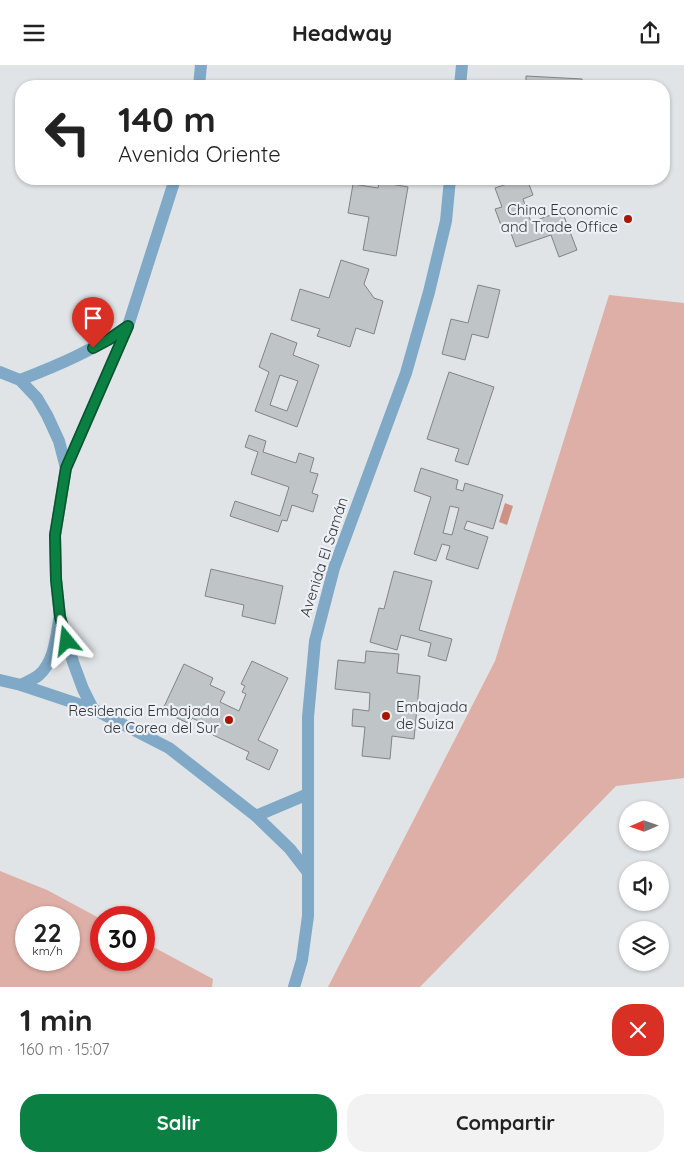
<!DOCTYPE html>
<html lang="es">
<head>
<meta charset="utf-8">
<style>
	:root { --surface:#fff; --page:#f2f2f2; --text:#222; --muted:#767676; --accent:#0b8043 }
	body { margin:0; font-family:Quicksand,sans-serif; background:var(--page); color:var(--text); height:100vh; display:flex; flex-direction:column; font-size:19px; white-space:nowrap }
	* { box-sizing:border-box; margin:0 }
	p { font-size:16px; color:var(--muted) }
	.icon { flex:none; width:28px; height:28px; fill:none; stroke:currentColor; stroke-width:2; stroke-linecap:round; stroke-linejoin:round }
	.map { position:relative; height:922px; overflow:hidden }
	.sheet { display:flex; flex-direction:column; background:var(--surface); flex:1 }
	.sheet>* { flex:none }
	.banner { position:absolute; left:15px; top:15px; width:655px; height:105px; border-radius:20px; box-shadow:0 1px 4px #0004; background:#fff; color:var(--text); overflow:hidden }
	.needle { width:32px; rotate:268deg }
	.tools { position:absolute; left:619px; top:736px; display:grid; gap:10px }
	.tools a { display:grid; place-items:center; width:50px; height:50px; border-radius:50%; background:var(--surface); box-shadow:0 1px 4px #0004; font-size:25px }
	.speed { position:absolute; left:15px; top:841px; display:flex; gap:10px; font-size:25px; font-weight:700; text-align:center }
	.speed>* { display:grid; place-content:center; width:65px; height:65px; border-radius:50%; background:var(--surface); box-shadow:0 1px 4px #0004; line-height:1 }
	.speed small { font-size:12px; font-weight:400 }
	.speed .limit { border:8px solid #d22; background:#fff; color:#111 }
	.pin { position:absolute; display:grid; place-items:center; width:42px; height:42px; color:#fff; margin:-51px -21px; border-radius:50% 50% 50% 0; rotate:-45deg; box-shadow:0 0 5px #0007 }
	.pin .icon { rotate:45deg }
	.me { position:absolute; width:55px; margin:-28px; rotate:344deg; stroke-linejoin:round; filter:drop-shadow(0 0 4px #0008) }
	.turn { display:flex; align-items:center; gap:18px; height:105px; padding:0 20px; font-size:22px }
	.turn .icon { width:65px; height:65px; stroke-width:2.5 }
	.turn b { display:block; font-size:35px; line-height:42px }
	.round { display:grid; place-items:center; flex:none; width:52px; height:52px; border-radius:20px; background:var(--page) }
	.summary { display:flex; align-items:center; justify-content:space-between; height:85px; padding:0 20px }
	h1 { font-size:30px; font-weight:700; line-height:38px }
	.primary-button { display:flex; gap:10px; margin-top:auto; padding:10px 20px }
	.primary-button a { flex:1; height:58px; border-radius:20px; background:var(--accent); color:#fff; font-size:20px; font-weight:700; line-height:58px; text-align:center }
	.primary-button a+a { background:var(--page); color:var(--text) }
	header { display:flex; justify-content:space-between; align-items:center; height:65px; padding:0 20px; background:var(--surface); font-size:22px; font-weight:700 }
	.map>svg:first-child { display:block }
</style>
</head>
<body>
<header><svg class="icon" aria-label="menu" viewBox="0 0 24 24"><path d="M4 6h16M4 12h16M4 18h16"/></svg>Headway<svg class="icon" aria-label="share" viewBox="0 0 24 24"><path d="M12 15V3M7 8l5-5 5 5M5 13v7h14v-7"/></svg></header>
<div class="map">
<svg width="684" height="922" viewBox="0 0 684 922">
	<rect width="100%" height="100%" fill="#e0e4e7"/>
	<g fill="#deafa6" fill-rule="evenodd">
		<polygon points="609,230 684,238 684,713 616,721 420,922 328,922 495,596"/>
		<path d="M0,806L47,825L101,854V895H144V877L213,914L212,922H0ZM26,852H69V895H26Z"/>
	</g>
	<polygon fill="#d09185" points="505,438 513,441 507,460 499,457"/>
	<g fill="#bfc4c7" stroke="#808487" fill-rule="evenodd">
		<polygon points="526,11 582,14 582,21 526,21"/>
		<polygon points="505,114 511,114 512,117 519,114 527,114 533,130 523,134 531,157 562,146 577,185 559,192 551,170 516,182 508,160 502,163 495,144 502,142 495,123 507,119"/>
		<polygon points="379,117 408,122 396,191 363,185 369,152 348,148 353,119 378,123"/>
		<polygon points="341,195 369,204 364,219 374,233 383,236 374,269 356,263 350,282 317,271 320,264 291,255 300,224 329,233"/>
		<polygon points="478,220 500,225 488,273 472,269 465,295 442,289 451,254 468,258"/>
		<path d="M271,268L297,278L293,290L319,300L297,362L255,346L269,307L259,302ZM280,310L298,316L287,346L270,340Z"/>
		<polygon points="449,307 494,322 468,400 455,396 459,384 427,374"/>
		<polygon points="249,370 266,376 263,387 296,398 299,388 314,393 310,407 318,409 312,428 318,430 313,447 292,440 287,456 282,455 278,467 230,451 235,436 280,451 289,422 251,409 258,387 245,382"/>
		<path d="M421,403L458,415L456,424L463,426L465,418L503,430L493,464L467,456L464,464L488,472L478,504L446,494L450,481L442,479L436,496L414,489L431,432L414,426ZM450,441L459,443L452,470L443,468Z"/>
		<polygon points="211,504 283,521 275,559 242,551 244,540 205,531"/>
		<polygon points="394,506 432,516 419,565 452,574 446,596 428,591 431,578 401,570 397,585 370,577 379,543 384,544"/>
		<polygon points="366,586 399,589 397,608 420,611 414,674 392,671 390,694 362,691 365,662 352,661 353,644 369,646 370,628 335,624 338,595 365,598"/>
		<polygon points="252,596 288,613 258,675 278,685 269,705 246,694 249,687 213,670 216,664 192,653 190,659 162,646 184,599 213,613 210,620 225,627 220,637 239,646 246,629 242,627 245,621 241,619"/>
	</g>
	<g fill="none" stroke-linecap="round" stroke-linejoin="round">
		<g stroke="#7fa9c6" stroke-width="12">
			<polyline points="199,21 201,0"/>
			<polyline points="460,21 462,0"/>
			<polyline points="0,307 20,315 37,333 47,350 59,376 66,403"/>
			<path d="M20,315C59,300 94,285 128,261"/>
			<polyline points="0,615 21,620 93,644 169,683 256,751 290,784 307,806"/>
			<path d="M21,620C27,617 34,614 39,610C54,597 56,573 59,555"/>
			<polyline points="93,644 83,624 73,597 60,552 56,514 55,471 66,403 128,261 175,114"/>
			<polyline points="256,751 308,729"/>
			<polyline points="294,922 302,895 308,851 308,652 315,576 334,503 406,308 429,227 446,156 450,114"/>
		</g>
	</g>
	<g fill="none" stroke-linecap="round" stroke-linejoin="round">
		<defs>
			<polyline id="route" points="67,576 60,552 56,514 55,470 66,403 128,261 108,275 93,283"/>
		</defs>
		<use href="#route" stroke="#07532c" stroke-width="12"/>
		<use href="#route" stroke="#0b8043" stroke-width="9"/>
	</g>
	<g fill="#a71600" stroke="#edf1f5" stroke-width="2">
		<circle cx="628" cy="154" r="5"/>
		<circle cx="386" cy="651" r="5"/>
		<circle cx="229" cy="655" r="5"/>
	</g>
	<g text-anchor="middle" stroke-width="4.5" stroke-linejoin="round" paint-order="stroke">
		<g font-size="15" fill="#343537" stroke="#edf1f5" text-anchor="end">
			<text x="618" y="150">China Economic<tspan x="618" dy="17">and Trade Office</tspan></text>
			<text x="396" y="647" text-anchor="start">Embajada<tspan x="396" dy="17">de Suiza</tspan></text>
			<text x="219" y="651">Residencia Embajada<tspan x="219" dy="17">de Corea del Sur</tspan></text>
		</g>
		<g font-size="15" fill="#343537" stroke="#edf1f5">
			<text transform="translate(324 492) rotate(-72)" y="5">Avenida El Samán</text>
		</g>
	</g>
</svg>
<div class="tools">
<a><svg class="needle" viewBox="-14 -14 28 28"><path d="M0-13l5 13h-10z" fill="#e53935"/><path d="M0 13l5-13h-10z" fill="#767676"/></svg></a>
<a><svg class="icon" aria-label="sound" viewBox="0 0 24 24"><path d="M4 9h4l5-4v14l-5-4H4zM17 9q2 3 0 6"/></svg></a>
<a><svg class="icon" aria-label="layers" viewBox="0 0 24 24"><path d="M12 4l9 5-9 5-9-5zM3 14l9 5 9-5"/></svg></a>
</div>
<div class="speed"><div>22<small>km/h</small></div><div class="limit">30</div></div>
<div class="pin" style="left:93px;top:283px;background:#d93025"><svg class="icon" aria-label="arrive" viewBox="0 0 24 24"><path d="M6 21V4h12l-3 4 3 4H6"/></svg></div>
<svg class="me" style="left:67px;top:576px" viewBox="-20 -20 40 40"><path d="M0-17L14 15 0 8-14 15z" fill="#0b8043" stroke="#fff" stroke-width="4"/></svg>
<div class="banner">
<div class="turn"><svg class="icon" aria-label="left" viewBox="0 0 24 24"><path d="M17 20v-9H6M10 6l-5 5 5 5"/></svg><div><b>140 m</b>Avenida Oriente</div></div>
</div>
</div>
<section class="sheet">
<div class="summary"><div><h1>1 min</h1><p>160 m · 15:07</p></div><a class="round" style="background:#d93025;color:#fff"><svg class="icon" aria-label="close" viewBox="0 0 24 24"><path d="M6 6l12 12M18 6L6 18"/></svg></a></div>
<div class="primary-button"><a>Salir</a><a>Compartir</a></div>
</section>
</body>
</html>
